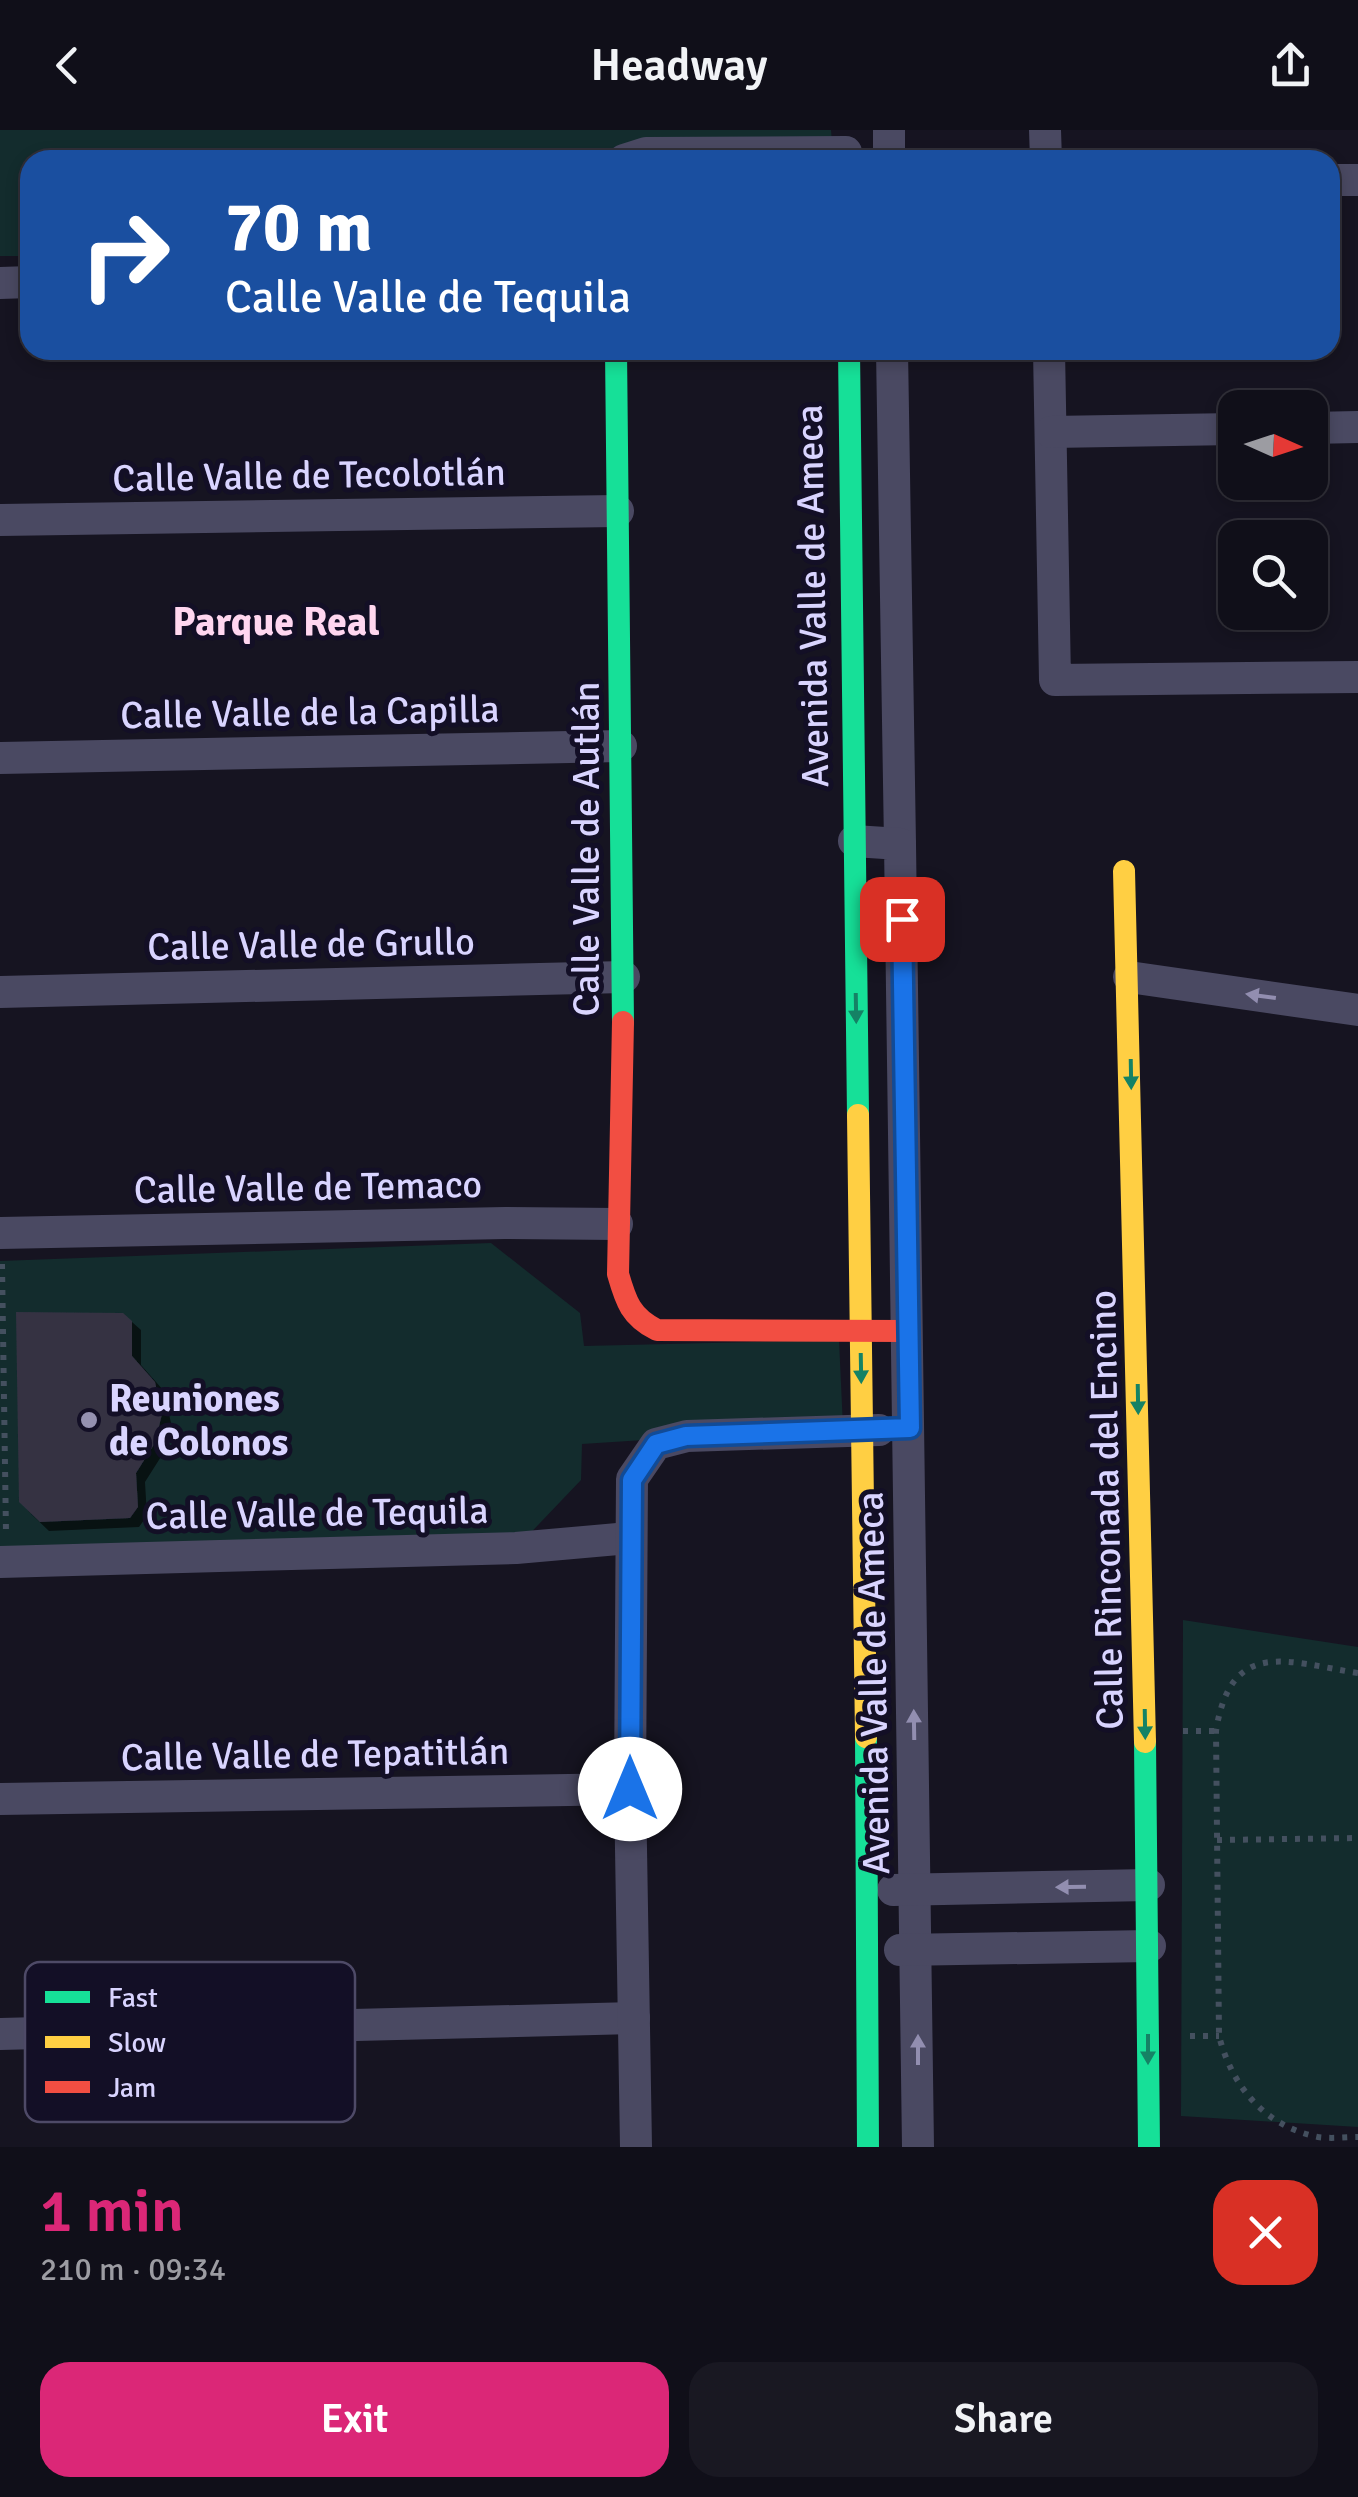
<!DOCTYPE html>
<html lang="en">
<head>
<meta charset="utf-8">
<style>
	:root { --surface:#100f19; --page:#191822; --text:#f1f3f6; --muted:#9c9ca2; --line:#302f38; --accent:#db2777 }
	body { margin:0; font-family:Signika,sans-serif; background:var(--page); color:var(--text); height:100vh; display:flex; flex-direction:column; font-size:38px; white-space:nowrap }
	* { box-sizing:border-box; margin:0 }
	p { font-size:32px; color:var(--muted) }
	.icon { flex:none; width:55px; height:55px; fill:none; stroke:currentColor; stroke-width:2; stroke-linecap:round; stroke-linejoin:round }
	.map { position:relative; height:2017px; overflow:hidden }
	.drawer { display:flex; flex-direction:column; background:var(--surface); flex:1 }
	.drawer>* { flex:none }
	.hud { position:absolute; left:20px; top:20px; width:1320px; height:210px; border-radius:30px; box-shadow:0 5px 15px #0003,0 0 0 2px var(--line); background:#1a4fa0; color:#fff; overflow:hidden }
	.needle { width:65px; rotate:93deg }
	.tools { position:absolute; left:1218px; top:260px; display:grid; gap:20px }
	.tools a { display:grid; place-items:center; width:110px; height:110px; border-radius:20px; background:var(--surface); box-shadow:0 5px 15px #0003,0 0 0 2px var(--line); font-size:50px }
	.pin { position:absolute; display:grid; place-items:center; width:85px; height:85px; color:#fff; margin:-42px; border-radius:20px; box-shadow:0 5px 15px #0006 }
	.me { position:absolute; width:110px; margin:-55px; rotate:0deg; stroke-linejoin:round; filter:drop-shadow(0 0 8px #0008) }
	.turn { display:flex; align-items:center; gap:35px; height:210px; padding:0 40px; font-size:45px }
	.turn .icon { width:130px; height:130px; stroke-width:2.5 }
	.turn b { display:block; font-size:70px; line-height:85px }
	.round { display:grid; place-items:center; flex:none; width:105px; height:105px; border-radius:30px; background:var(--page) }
	.headline { display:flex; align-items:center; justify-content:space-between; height:170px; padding:0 40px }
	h1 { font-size:60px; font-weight:600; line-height:75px; color:var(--accent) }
	.cta { display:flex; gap:20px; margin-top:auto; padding:20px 40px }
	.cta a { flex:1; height:115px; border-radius:30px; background:var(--accent); color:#fff; font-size:40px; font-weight:600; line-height:115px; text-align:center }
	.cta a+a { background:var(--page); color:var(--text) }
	header { display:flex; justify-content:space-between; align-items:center; height:130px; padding:0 40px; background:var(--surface); font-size:45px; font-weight:600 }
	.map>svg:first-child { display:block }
</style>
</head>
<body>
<header><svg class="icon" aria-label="back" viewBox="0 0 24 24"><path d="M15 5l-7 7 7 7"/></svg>Headway<svg class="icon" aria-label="share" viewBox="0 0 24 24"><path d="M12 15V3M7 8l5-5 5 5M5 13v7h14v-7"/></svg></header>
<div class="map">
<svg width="1358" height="2017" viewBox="0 0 1358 2017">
	<defs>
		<filter id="shadow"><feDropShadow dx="9" dy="9" stdDeviation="0" flood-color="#0009"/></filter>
	</defs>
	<rect width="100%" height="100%" fill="#161421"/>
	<g fill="#132c2d">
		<polygon points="0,0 831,0 832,12 612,30 30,30 30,126 0,126"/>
		<polygon points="491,1113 580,1183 584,1216 839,1210 843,1297 582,1314 581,1350 519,1415 0,1418 0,1131"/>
		<polygon points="1183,1490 1358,1517 1358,1997 1181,1986"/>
	</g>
	<polygon fill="#343243" filter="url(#shadow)" points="16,1182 123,1183 132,1191 132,1226 155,1252 162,1284 155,1313 136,1343 138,1377 130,1388 40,1392 19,1372"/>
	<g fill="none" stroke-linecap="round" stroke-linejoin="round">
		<g stroke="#44505f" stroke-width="6" stroke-dasharray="5 8" stroke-linecap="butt">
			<polyline points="2,1134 6,1402"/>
			<path d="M1358,1543C1287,1532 1231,1507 1216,1601L1219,1906C1232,1956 1264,1996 1318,2007C1331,2009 1346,2007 1358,2007"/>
			<polyline points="1183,1601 1216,1601"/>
			<polyline points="1217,1710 1358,1708"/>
			<polyline points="1190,1906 1219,1906"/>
		</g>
		<g stroke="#4a4962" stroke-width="32">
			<polyline points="889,0 889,30"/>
			<polyline points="1045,0 1046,30"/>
			<polyline points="624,30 646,23 846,22"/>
			<polyline points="1330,50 1358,50"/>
			<polyline points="0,153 30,152"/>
			<polyline points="892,220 900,714"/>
			<polyline points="1049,220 1055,550 1358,547"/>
			<polyline points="1310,298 1358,297"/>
			<polyline points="1051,302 1235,299"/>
			<polyline points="0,390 618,381"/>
			<polyline points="0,628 621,616"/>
			<polyline points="854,711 900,714 918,2017"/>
			<polyline points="1129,847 1358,880"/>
			<polyline points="0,862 624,847"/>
			<polyline points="0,1103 505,1093 617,1094"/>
			<polyline points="0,1432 516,1418 629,1408"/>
			<polyline points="0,1669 630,1659"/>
			<polyline points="893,1760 1149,1755"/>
			<polyline points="900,1820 1150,1816"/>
			<polyline points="0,1904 634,1888"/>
			<polyline points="636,2017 630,1659 632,1349 656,1314 687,1306 879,1300"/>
		</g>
		<g stroke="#16e098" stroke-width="22">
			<polyline points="616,220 623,892"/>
			<polyline points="849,220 858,985"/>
			<polyline points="866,1607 868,2017"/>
			<polyline points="1145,1612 1149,2017"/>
		</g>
		<g stroke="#ffcf43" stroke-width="22">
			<polyline points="1124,741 1145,1612"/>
			<polyline points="858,985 866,1607"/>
		</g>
		<path stroke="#f24e42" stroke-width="22" d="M623,892L618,1144C626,1172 631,1187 657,1200L908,1201"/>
	</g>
	<defs><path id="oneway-solid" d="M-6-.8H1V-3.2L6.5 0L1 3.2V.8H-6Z" transform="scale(2.5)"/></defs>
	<g fill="#928eb0">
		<use href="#oneway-solid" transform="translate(1261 866) rotate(-172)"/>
		<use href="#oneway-solid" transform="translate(914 1595) rotate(-91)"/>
		<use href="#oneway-solid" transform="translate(1071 1757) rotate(179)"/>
		<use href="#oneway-solid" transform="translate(918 1920) rotate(-90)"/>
	</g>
	<g fill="#158265">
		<use href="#oneway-solid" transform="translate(856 878) rotate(89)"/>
		<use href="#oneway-solid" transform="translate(1131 944) rotate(89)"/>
		<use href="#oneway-solid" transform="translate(861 1238) rotate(89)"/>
		<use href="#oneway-solid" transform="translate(1138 1269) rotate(89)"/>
		<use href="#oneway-solid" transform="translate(1145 1594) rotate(89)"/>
		<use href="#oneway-solid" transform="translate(1148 1919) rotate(90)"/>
	</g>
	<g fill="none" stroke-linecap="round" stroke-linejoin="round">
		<defs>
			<polyline id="route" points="630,1659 632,1350 656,1314 686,1306 910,1298 902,789"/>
		</defs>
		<use href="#route" stroke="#114b97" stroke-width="25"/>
		<use href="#route" stroke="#1a73e8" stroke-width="18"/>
	</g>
	<circle fill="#9591b1" stroke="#130f26" stroke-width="4" cx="89" cy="1290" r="10"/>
	<g text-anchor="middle" stroke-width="10" stroke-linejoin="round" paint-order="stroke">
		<g font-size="38" fill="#d9d4ff" stroke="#130f26">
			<text transform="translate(309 345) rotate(-1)" y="13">Calle Valle de Tecolotlán</text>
			<text transform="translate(812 466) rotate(-91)" y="13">Avenida Valle de Ameca</text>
			<text transform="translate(310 582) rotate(-1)" y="13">Calle Valle de la Capilla</text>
			<text transform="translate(586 719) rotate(-90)" y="13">Calle Valle de Autlán</text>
			<text transform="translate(311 814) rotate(-1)" y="13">Calle Valle de Grullo</text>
			<text transform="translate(308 1057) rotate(-1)" y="13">Calle Valle de Temaco</text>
			<text transform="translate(1106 1380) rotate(-91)" y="13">Calle Rinconada del Encino</text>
			<text transform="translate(317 1383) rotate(-1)" y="13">Calle Valle de Tequila</text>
			<text transform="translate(873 1553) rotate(-91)" y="13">Avenida Valle de Ameca</text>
			<text transform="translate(315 1624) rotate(-1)" y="13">Calle Valle de Tepatitlán</text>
		</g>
		<g font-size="38" font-weight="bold" fill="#d9d4ff" stroke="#130f26" text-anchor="start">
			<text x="109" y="1281">Reuniones<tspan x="109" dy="44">de Colonos</tspan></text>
		</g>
		<g font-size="40" font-weight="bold" fill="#ffd6f0" stroke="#130f26">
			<text x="276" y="505">Parque Real</text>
		</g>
	</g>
	<rect x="25" y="1832" width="330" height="160" rx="15" fill="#130f26" stroke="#4e4a67" stroke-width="2.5"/>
	<rect x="45" y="1861" width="45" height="12" fill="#16e098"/>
	<rect x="45" y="1906" width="45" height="12" fill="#ffcf43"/>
	<rect x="45" y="1951" width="45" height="12" fill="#f24e42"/>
	<g font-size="28" fill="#d9d4ff">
		<text x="108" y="1877">Fast</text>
		<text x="108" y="1922">Slow</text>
		<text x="108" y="1967">Jam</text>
	</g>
</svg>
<div class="tools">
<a><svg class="needle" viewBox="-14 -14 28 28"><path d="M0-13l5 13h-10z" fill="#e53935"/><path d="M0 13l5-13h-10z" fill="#9c9ca2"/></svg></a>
<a><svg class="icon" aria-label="search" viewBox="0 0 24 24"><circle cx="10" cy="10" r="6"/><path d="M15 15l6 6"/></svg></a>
</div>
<div class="pin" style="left:902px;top:789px;background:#d93025"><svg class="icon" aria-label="arrive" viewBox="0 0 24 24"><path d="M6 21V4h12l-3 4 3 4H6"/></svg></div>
<svg class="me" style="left:630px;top:1659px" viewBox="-20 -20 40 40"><circle r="19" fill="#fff"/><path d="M0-13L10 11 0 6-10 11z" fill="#1a73e8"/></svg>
<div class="hud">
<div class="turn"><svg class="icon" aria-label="right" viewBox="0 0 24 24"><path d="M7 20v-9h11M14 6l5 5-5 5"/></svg><div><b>70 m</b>Calle Valle de Tequila</div></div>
</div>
</div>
<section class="drawer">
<div class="headline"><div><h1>1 min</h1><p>210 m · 09:34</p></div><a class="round" style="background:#d93025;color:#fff"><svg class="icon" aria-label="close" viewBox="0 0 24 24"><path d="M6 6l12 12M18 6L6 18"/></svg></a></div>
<div class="cta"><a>Exit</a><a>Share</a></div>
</section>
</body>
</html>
